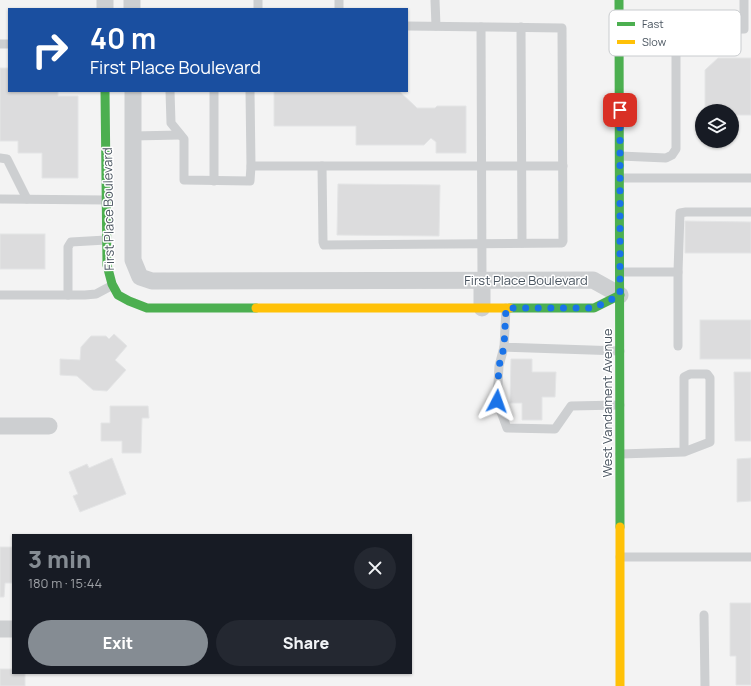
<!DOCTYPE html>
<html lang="en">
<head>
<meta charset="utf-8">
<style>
	:root { --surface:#171b24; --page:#242831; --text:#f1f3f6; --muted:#9ea1a6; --accent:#858c93 }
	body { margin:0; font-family:Manrope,sans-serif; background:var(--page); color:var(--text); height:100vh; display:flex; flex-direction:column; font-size:15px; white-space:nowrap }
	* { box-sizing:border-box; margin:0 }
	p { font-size:13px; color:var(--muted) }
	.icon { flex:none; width:22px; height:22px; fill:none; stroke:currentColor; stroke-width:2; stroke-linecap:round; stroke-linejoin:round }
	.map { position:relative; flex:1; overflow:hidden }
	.sheet { position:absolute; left:12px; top:534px; width:400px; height:140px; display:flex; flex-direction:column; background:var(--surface); border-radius:0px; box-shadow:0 1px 3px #0004 }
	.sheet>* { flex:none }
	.banner { position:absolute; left:8px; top:8px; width:400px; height:84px; border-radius:0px; box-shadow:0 1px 3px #0004; background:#1a4fa0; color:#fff; overflow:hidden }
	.fabs { position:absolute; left:695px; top:104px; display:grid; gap:8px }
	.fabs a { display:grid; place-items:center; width:44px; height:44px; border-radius:50%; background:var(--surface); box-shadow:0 1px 3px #0004; font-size:20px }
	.pin { position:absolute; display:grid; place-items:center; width:34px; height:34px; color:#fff; margin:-17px; border-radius:8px; box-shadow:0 2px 6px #0006 }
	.me { position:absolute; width:44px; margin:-22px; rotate:4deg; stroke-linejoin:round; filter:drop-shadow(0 0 3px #0008) }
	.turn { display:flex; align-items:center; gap:14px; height:84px; padding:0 16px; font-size:18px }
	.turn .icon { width:52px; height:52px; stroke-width:2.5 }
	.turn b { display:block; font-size:28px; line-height:34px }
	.round { display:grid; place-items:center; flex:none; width:42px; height:42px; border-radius:21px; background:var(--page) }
	.headline { display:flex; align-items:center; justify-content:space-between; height:68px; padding:0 16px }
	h1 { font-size:24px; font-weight:800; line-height:30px; color:var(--accent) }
	.action { display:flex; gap:8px; margin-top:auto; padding:8px 16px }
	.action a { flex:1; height:46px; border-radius:24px; background:var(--accent); color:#fff; font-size:16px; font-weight:800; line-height:46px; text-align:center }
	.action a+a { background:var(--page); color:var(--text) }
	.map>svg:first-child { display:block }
</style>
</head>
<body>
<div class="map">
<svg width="751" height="686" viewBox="0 0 751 686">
	<rect width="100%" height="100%" fill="#f3f3f3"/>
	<g fill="#dcdcdd" stroke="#e4e5e6">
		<polygon points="718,58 751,58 751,115 732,115 732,111 705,111 705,70"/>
		<polygon points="0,68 9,68 9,91 58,91 58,96 78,96 78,178 42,178 42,153 18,153 18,141 0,141"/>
		<polygon points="274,91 399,91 417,108 435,108 437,106 466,106 466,153 436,153 436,142 431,138 424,145 356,145 356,126 274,126"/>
		<polygon points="338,184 440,185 439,236 337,235"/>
		<polygon points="685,221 751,222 751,253 685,253"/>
		<rect x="0" y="234" width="45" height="35"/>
		<rect x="700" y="320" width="51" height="39"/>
		<polygon points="114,334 127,346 115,360 126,370 107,391 93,390 77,376 60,375 60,359 80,360 81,347 91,336 106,336 109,339"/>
		<polygon points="511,359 532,359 532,372 556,372 555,397 542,397 542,420 522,420 522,403 510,403"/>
		<polygon points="734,372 751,372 751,441 735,441"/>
		<polygon points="110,406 148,406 149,418 142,418 141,453 122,453 122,441 101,441 101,423 110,423"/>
		<polygon points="112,458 126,494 80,512 73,496 78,494 69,472 87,464 89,468"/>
		<polygon points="751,458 751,501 737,502 737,459"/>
		<polygon points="0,547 13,547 13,583 5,583 4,597 0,597"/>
		<polygon points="730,603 751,603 751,685 736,685 736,656 730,656"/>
		<polygon points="0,669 13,669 13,673 25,673 25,686 0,686"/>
	</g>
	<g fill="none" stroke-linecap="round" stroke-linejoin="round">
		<g stroke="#cdcfd1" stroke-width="9">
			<polyline points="258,0 258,9"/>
			<polyline points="435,0 436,26"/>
			<polyline points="339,9 339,0"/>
			<polyline points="481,27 482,280"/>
			<polyline points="521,27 522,243"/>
			<polyline points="0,44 9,44"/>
			<polyline points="170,91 171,123 184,139 184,180 250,181 251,166"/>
			<polyline points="214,91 214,181"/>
			<polyline points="250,91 251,166 322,166 323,242 324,245 562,243 563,241 562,28 407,26"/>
			<polyline points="133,136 180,135"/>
			<polyline points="620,156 666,158 672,155 676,149 676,43 679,35 684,31 744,29 744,0"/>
			<polyline points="0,158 7,159 27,199"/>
			<polyline points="322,166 563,166"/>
			<polyline points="620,178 751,178"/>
			<polyline points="0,199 106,200"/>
			<polyline points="620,272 678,272 680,213 686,212 751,212"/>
			<polyline points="678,272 678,346"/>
			<polyline points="0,295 85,295 96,294 111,286"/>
			<polyline points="68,295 68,247 71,242 106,240"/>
			<polyline points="506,308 504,347 620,351"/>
			<polyline points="504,347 499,366 497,401 507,428 555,429 571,406 620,405"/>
			<polyline points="620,454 684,452 684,377 690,374 707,374 710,378 710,442 684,452"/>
			<polyline points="620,557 751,557"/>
			<polyline points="704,615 705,686"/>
		</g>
		<g stroke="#cdcfd1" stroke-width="17">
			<polyline points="105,0 105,9"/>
			<polyline points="132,0 132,9"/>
			<polyline points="133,91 133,260 140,277 152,281 593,280 620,295"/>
			<polyline points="482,308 482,280"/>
			<polyline points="0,426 49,426"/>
			<polyline points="0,629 13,629"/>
		</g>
		<g stroke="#4caf50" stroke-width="9">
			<polyline points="619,0 620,527"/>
			<polyline points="105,91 107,265 112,284 118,295 129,301 147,308 256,308"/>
			<polyline points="510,308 594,308 620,295"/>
		</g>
		<g stroke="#ffc107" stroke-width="9">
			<polyline points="256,308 510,308"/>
			<polyline points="620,527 620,686"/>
		</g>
	</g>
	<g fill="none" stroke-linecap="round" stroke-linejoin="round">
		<polyline stroke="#1a73e8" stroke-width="7" stroke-dasharray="0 12.6" points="497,401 499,366 504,347 506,308 594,308 620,295 620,110"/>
	</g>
	<g text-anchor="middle" stroke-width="3" stroke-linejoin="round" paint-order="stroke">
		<g font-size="13" fill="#4a5560" stroke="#fff">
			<text transform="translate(108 209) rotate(-91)" y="5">First Place Boulevard</text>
			<text x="526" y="285">First Place Boulevard</text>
			<text transform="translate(607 403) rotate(-90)" y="5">West Vandament Avenue</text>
		</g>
	</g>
	<rect x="609" y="10" width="132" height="46" rx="6" fill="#fff" stroke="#c9cccf" stroke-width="1"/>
	<rect x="617" y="22" width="18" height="4" fill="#4caf50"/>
	<rect x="617" y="40" width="18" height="4" fill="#ffc107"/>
	<g font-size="11" fill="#4a5560">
		<text x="642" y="28">Fast</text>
		<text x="642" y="46">Slow</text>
	</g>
</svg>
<div class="fabs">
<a><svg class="icon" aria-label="layers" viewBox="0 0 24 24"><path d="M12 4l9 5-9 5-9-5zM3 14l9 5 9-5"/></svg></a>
</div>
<div class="pin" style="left:620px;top:110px;background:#d93025"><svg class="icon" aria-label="arrive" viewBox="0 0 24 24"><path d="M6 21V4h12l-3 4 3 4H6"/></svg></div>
<svg class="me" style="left:497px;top:401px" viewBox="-20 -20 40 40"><path d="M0-17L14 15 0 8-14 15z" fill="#1a73e8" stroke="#fff" stroke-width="4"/></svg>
<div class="banner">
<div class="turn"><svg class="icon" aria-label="right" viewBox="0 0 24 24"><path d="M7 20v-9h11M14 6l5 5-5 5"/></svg><div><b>40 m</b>First Place Boulevard</div></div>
</div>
<section class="sheet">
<div class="headline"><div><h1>3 min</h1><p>180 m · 15:44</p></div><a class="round"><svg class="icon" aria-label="close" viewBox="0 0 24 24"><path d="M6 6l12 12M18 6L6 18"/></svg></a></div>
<div class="action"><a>Exit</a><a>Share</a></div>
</section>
</div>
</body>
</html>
